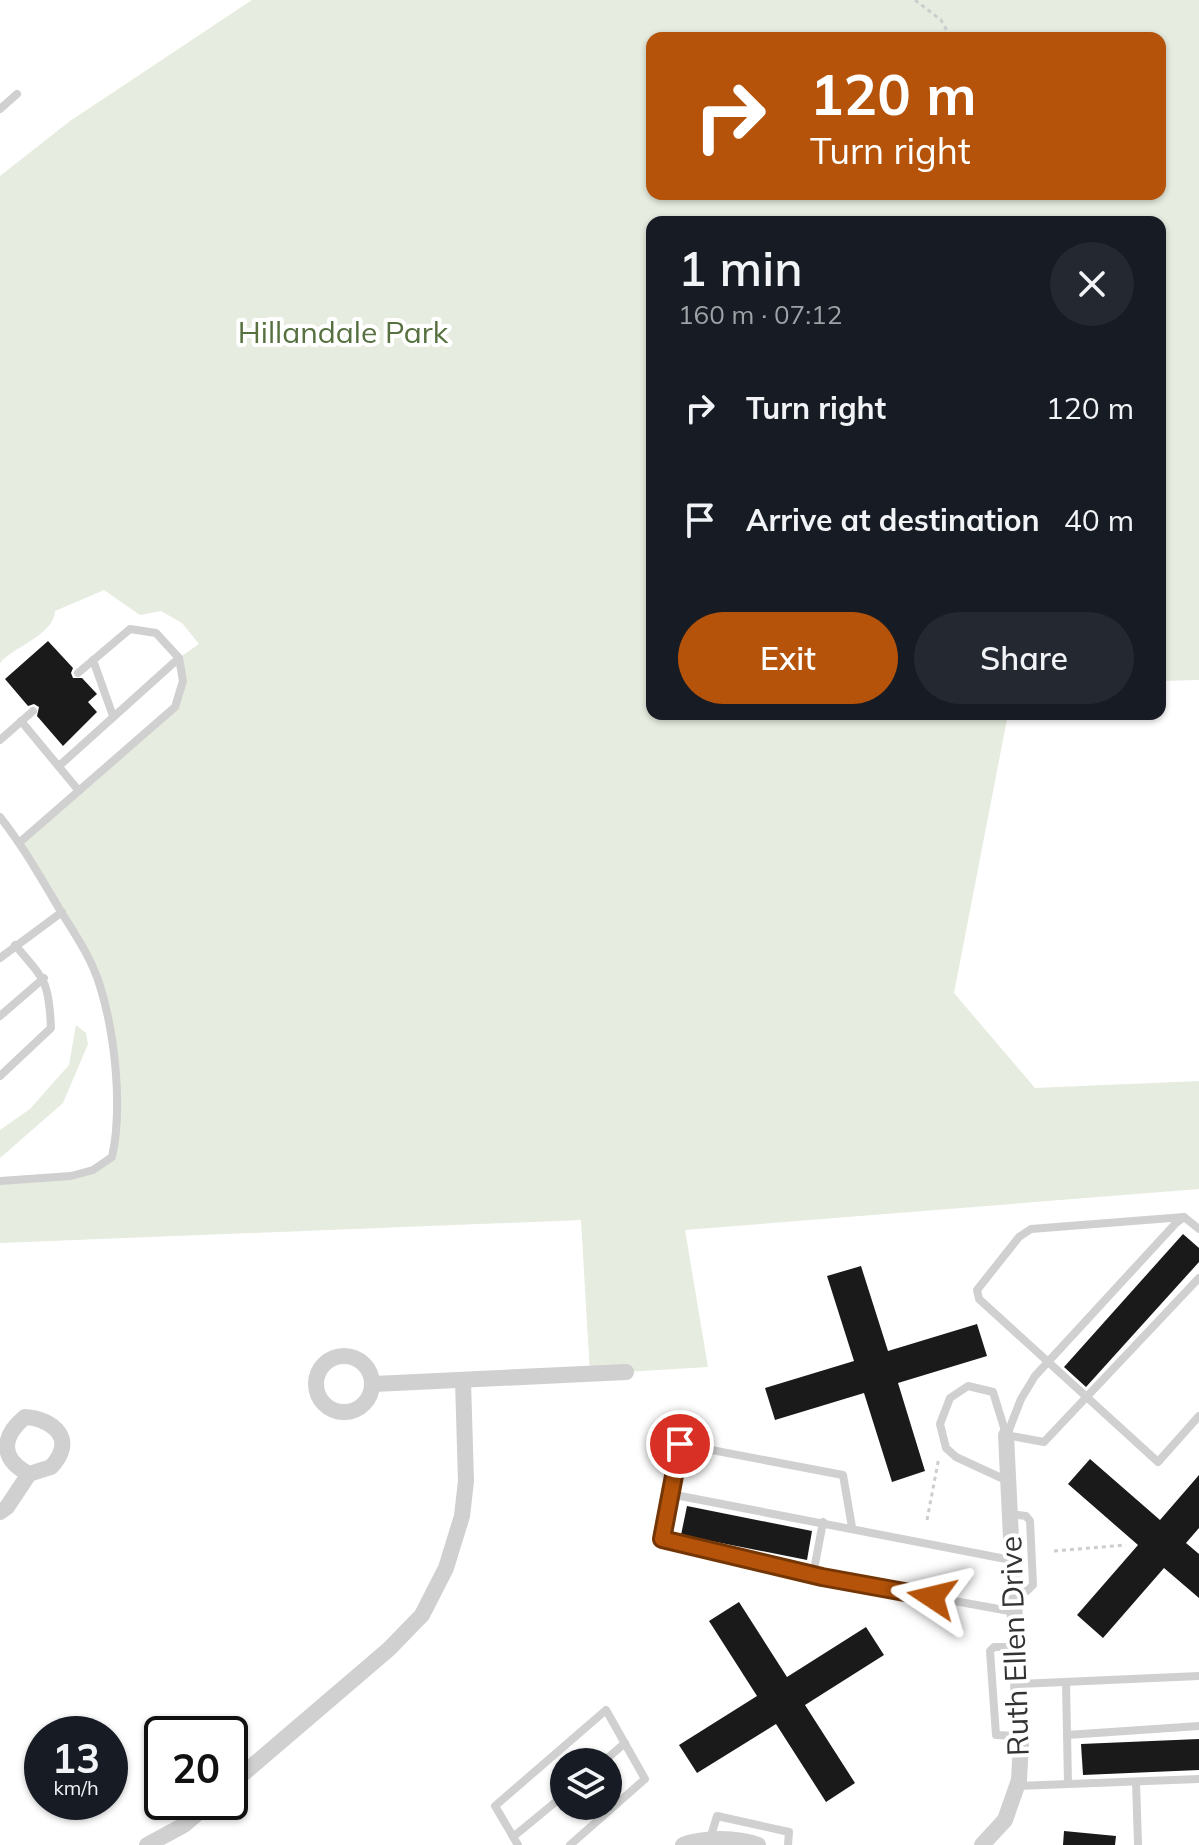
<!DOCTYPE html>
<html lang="en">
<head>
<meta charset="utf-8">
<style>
	:root { --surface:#171b24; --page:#242831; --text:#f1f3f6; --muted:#9ea1a6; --accent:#b45309 }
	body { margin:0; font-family:Mulish,sans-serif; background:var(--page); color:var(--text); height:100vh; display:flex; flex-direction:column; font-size:30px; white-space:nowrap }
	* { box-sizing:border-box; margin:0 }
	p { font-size:26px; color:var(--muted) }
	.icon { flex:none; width:44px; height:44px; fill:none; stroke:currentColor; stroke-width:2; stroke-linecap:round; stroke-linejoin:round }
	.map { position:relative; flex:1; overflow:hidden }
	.sheet { position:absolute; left:646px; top:216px; width:520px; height:504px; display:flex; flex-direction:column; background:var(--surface); border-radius:16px; box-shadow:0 2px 6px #0004 }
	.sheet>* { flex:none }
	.top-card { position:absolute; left:646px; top:32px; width:520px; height:168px; border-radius:16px; box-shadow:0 2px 6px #0004; background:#b45309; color:#fff; overflow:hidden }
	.controls { position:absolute; left:550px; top:1748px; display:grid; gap:16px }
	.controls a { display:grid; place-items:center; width:72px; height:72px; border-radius:50%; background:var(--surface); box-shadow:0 2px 6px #0004; font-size:40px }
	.speed { position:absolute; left:24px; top:1716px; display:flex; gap:16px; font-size:40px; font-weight:700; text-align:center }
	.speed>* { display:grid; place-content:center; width:104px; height:104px; border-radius:50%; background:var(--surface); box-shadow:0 2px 6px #0004; line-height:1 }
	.speed small { font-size:20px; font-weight:400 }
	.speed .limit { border:4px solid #111; border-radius:12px; background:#fff; color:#111 }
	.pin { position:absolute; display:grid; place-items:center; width:68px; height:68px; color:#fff; margin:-34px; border:4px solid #fff; border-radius:50%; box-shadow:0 2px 8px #0007 }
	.me { position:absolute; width:88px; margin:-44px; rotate:280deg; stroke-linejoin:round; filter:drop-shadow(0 0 6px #0008) }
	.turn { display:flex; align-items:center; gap:28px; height:168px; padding:0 32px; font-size:36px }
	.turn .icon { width:104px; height:104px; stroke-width:2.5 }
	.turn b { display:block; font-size:56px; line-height:68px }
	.round { display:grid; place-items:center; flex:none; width:84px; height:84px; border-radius:42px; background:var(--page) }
	.head { display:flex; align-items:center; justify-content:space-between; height:136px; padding:0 32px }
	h1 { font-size:48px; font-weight:600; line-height:60px }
	.primary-button { display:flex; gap:16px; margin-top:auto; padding:16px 32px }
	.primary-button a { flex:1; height:92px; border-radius:48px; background:var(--accent); color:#fff; font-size:32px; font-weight:600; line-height:92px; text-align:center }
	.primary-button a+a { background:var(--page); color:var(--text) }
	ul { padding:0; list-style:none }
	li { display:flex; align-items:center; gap:24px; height:112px; padding:0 32px }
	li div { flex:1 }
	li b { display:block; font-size:30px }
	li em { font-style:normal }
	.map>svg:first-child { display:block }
</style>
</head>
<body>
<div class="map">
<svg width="1199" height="1845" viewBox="0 0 1199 1845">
	<rect width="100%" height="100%" fill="#fff"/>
	<g fill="#e6ecdf" fill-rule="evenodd">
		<path d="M252,0H1199V680L1160,681V222H652V714H1008L954,993L1035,1088L1199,1081V1189L685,1230L708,1367L590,1374L581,1220L0,1243V1181L93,1170L112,1157L114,1058L100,985L20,842L175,707L183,681L179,658L199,644L182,623L161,611L140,615L104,590L55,611C54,635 14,646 0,663V176L70,121ZM652,38H1160V194H652Z"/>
		<polygon points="76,1025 86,1033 88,1044 63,1103 0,1158 0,1130 30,1109 69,1065"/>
	</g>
	<g fill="#1a1a1a">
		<polygon points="48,641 73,668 71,673 73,678 82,678 97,694 88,702 97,712 63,746 37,716 39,707 34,704 28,706 5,679"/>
		<polygon points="1183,1234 1199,1248 1199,1262 1086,1387 1064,1367"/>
		<polygon points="861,1266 888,1351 977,1324 987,1356 898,1383 925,1471 892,1482 864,1393 775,1420 765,1388 854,1361 827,1276"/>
		<polygon points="1090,1459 1160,1520 1199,1475 1199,1528 1186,1543 1199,1554 1199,1598 1164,1568 1103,1638 1077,1615 1138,1545 1068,1484"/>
		<polygon points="687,1506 812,1531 807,1560 681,1535"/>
		<polygon points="739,1602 787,1677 866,1627 884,1655 805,1705 855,1783 826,1802 776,1724 697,1773 679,1745 757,1696 709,1621"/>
		<polygon points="1199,1739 1199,1770 1083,1775 1081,1744"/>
		<polygon points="1064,1831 1116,1836 1115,1845 1063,1845"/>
	</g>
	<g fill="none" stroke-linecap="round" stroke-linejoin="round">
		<g stroke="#cdcdcd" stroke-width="3" stroke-dasharray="4 4" stroke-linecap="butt">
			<polyline points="915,0 941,20 951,38"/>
			<polyline points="927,1520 939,1457"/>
			<polyline points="1054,1551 1126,1545"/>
		</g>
		<g stroke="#d0d0d0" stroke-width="8">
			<polyline points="0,109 17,94"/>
			<polyline points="93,660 113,716"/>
			<polyline points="21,721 79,791"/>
			<polyline points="0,740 33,711"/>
			<polyline points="59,766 179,658"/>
			<path d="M0,817C23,846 41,878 60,910C75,934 92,959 100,986C115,1034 123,1108 112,1157L93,1170L71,1176L0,1181"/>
			<polyline points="20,842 175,707 183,681 179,658 156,633 130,629 78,673"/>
			<polyline points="0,958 62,912"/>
			<polyline points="0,1016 44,978"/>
			<path d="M0,1076L51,1028C49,981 45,980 15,945"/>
			<polyline points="1184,1217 1031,1229 1019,1237 977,1290 979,1299 1158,1462 1199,1416"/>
			<polyline points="1006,1434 993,1392 968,1386 950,1398 940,1424 946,1448 956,1457 1008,1481"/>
			<polyline points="1006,1435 1044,1442 1199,1278"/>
			<polyline points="1007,1435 1021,1399 1035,1376 1176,1223 1184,1217 1199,1229"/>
			<polyline points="670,1494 680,1444 843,1475 852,1527"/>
			<polyline points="1010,1514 1026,1516 1030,1521 1033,1585 1027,1591 1014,1592"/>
			<polyline points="1011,1560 670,1494 662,1539 822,1577 1015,1612"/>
			<polyline points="813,1575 823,1522"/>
			<polyline points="1016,1647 994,1647 990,1651 996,1735 1021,1736"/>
			<polyline points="1066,1682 1068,1784"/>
			<polyline points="1019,1684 1199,1676"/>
			<polyline points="1067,1735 1199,1726"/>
			<polyline points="603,1762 625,1743"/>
			<polyline points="1136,1782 1138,1845"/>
			<polyline points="1017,1786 1199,1779"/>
			<polyline points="513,1837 564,1795"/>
			<polyline points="710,1839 717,1816 789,1832 788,1845"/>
			<polyline points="518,1845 495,1806 606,1710 645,1779 570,1845"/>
		</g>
		<g stroke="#d0d0d0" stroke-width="16">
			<circle cx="344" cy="1384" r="28"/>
			<polyline points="374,1384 626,1372"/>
			<path d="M0,1512L7,1507L29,1474L51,1467C77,1440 54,1419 25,1417C1,1437 0,1459 29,1474"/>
			<polyline points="230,1785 389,1649 422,1615 446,1568 462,1516 466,1481 463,1381"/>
			<polyline points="147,1845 184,1825 211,1802"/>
			<path d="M683,1845C704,1837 737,1837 758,1845"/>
			<polyline points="982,1845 1005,1820 1019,1780 1021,1743 1006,1435"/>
		</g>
	</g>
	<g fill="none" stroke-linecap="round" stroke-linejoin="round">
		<defs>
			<polyline id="route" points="680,1444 662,1539 822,1577 932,1597"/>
		</defs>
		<use href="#route" stroke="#753606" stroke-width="20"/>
		<use href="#route" stroke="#b45309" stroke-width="14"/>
	</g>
	<g text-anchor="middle" stroke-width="8" stroke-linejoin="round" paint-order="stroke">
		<g font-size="30" fill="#56703f" stroke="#fff">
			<text x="343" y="343">Hillandale Park</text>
		</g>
		<g font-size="30" fill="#333" stroke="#fff">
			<text transform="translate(1015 1646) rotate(-92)" y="10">Ruth Ellen Drive</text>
		</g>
	</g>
</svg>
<div class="controls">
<a><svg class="icon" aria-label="layers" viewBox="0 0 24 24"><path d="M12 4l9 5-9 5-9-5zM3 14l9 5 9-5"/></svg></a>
</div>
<div class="speed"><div>13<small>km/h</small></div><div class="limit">20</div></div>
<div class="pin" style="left:680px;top:1444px;background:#d93025"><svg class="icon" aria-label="arrive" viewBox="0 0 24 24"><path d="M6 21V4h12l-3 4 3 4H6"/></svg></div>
<svg class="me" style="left:932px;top:1597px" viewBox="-20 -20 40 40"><path d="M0-17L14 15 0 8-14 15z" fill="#b45309" stroke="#fff" stroke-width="4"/></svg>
<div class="top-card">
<div class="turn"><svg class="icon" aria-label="right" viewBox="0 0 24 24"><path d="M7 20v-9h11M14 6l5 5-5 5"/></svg><div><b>120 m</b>Turn right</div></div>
</div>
<section class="sheet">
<div class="head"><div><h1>1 min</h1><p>160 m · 07:12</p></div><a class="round"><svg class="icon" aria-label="close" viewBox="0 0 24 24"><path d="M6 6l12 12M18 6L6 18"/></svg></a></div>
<ul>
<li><svg class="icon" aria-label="right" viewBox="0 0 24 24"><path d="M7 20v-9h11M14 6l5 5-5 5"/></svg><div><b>Turn right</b></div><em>120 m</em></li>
<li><svg class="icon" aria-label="arrive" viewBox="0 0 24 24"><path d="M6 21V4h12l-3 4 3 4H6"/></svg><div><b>Arrive at destination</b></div><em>40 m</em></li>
</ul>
<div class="primary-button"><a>Exit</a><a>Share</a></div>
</section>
</div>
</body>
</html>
